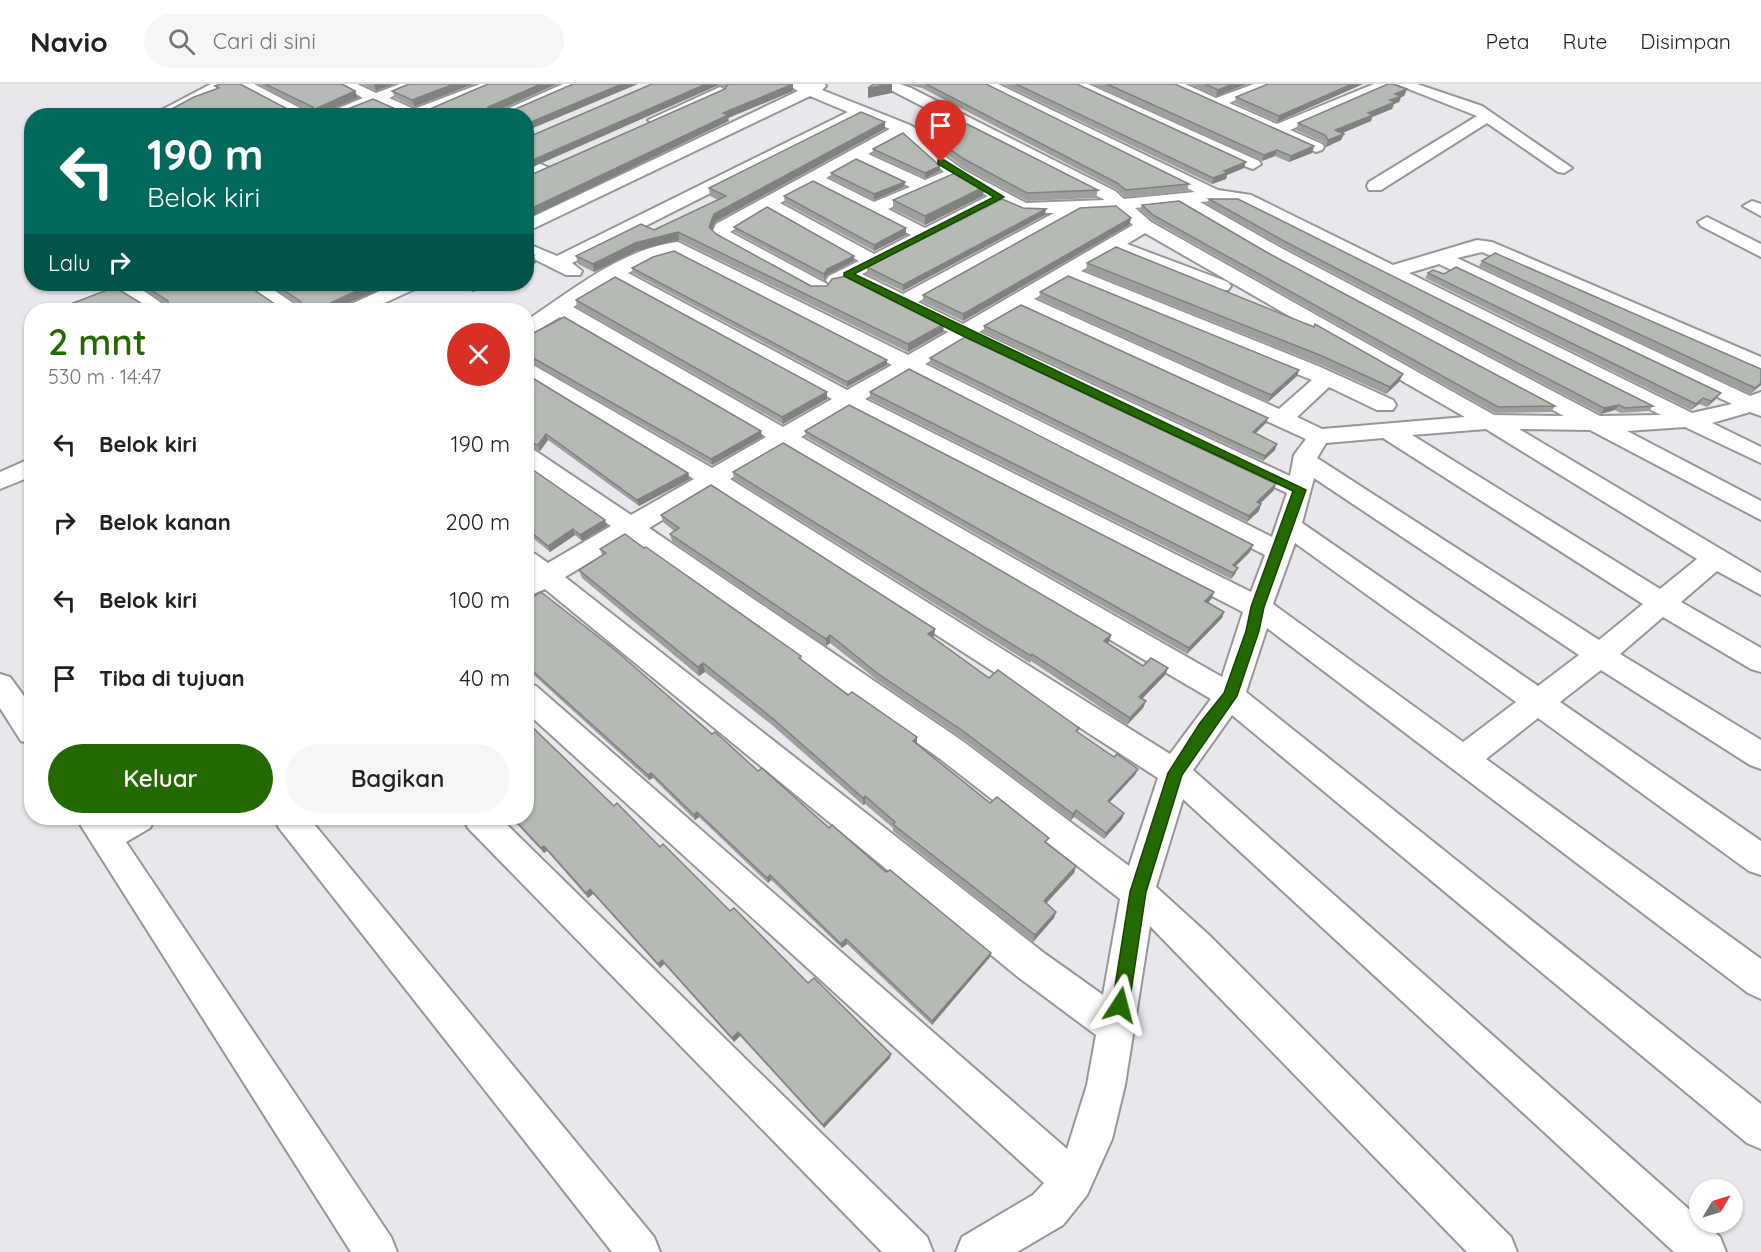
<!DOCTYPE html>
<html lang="id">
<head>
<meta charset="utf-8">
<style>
	:root { --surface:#fff; --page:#f6f6f6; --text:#202124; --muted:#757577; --line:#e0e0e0; --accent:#246900 }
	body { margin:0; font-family:Quicksand,sans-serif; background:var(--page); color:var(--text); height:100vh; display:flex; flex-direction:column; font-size:22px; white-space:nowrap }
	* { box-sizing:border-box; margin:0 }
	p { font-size:20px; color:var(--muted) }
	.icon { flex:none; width:33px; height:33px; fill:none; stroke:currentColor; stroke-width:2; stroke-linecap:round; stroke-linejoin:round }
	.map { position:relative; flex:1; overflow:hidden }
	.sheet { position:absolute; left:24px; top:219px; width:510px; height:522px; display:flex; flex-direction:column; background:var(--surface); border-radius:24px; box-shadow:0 2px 4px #0004 }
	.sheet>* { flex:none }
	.hud { position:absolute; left:24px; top:24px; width:510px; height:183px; border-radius:24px; box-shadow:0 2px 4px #0004; background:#00695c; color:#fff; overflow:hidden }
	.needle { width:39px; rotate:52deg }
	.tools { position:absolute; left:1689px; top:1095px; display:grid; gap:12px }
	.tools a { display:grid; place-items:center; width:54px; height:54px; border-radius:50%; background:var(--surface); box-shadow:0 2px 4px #0004; font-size:30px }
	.pin { position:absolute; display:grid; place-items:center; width:51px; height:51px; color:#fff; margin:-62px -26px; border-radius:50% 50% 50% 0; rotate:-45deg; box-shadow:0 0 6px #0007 }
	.pin .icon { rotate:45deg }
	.me { position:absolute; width:66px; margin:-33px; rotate:9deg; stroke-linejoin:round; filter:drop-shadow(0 0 4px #0008) }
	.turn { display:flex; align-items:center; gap:21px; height:126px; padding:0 24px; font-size:27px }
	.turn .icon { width:78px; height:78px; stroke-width:2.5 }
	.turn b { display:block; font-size:42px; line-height:51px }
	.then { display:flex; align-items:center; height:57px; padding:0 24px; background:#0003; gap:12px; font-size:22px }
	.round { display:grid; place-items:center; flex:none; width:63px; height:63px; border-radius:32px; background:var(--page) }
	.overview { display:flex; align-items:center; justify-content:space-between; height:102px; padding:0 24px }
	h1 { font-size:36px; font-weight:600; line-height:45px; color:var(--accent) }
	.primary-button { display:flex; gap:12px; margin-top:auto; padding:12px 24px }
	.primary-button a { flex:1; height:69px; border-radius:36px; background:var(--accent); color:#fff; font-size:24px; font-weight:600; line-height:69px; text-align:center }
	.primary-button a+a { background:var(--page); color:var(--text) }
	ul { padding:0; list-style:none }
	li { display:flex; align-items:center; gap:18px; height:78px; padding:0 24px }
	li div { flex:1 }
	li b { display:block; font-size:22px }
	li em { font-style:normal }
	header { display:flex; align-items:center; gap:36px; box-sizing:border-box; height:84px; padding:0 30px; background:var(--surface); border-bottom:2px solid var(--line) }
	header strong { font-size:28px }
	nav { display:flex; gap:33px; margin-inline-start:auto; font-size:21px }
	.search { width:420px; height:54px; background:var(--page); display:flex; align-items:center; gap:15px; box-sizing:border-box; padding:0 21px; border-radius:33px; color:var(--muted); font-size:22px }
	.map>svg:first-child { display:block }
</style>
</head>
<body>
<header>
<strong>Navio</strong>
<div class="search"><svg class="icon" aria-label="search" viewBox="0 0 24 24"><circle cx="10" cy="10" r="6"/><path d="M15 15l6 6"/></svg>Cari di sini</div>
<nav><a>Peta</a><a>Rute</a><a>Disimpan</a></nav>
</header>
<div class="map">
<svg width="1761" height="1168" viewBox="0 0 1761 1168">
	<rect width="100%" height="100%" fill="#e9e7ec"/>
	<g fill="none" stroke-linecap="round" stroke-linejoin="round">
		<defs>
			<g id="street">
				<polygon points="211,0 229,0 170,32 150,32"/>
				<polygon points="236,0 254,0 315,32 295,32"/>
				<polygon points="338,0 357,0 376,9 400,0 420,0 389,14 414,25 480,0 500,0 425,32 403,32 376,19 343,32 320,32 363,14"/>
				<polygon points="563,0 583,0 512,32 491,32"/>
				<path d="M787,0H825L826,2L822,6L910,41L934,56L942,70L962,85L1026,119L1105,116L879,0H900L911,4L1115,107L1124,115L1195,108L979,0H998L1218,106L1251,111L1393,181L1477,156L1492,158L1761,273V287L1482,168L1457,174L1750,312L1761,308V332L1750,328L1712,339L1761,363V379L1685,343L1627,347L1761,417V436L1590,346L1519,345L1761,489V511L1717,487L1681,518L1761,564V588L1751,585L1663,533L1620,570L1761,656V685L1750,681L1601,586L1560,618L1761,757V791L1749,787L1538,634L1486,675L1761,875V915L1748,909L1267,544L1246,608L1761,1020V1065L1747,1059L1232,631L1193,686L1700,1135V1138H1704L1720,1153L1726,1168H1674L1183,715L1156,803L1210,852L1511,1153L1517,1168H1467L1150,842L1125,1001L1112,1055L1087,1111L1063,1141L1017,1168H956L962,1153L1033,1111L1044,1099L526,628V599L536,602L1067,1065L1087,1001L1096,951L1018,893L545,505L526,513V467L535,470L548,479L611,442L526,382V364L534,366L631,431L694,395L526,292V277L712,384L766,353L560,233L526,253V237C571,207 623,164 678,158L908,271L948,248L847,198L836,202L829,200L826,196L829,192L859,177L767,126L730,148L827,200L830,204L827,208H813L718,156L712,149L716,140L890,45L861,33L572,179L582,187L580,191H566L526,171V159L557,172L848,28L810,12L526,148V136L798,7ZM903,51C921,60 929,75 944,88L925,96L868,70ZM856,77L910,103L874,118L826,94ZM955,95L988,112L925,144L888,125ZM813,101L911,151L874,170L780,119ZM1224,116L1240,119L1661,331L1600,332L1281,164L1200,118ZM1001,119L1023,129H1054L903,210L862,190ZM1178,120L1267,172L1564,332L1494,331L1151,138L1135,124ZM1116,126L1133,141L963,240L918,218L1078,129ZM1145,149L1465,333L1322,345L1297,333L1329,303L1377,326H1393L1396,321L1393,316L1318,282L1081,187L1114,168L1214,206H1228L1231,202L1228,198L1127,160ZM675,170L892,281L847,306L628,189L653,176ZM1439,180L1732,320L1692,329L1409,189ZM1067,196L1302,292L1312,296L1279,325L1034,215ZM615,197L832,315L783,343L573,223ZM1020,224L1306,355L1294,371L1290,392L979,248ZM964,257L1287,409L1272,453L925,280ZM909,289L1265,471L1251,508L865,315ZM849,325L1243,528L1222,593L801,353ZM1486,345L1697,475L1660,505L1412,351ZM1383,354L1643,520L1599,556L1317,374L1326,359ZM784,364L1211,615L1170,670L730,395ZM1314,394L1579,571L1538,602L1302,439ZM712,406L1158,694L1129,782L961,656L649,444ZM629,455L939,674L1120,815L1103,911L1044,869L565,493ZM1295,459L1516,618L1463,658L1273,520Z"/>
				<polygon points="1069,0 1088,0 1259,77 1261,80 1253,85 1247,83"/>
				<polygon points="1166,0 1185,0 1216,14 1254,0 1274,0 1229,19 1277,40 1374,0 1394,0 1290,46 1322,60 1324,63 1322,66 1316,68"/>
				<polygon points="1396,0 1417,0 1482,22 1572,84 1564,89 1558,88 1487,39 1381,106 1369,106 1367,102 1369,98 1477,32"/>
				<polygon points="720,3 727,7 725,10 661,39 656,41 648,36"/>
				<polygon points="526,74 583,98 585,102 583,106 571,106 526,85"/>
				<polygon points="1752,117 1761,120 1761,132 1743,122"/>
				<polygon points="1707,133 1761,160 1761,173 1701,142 1698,138"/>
				<polygon points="114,200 134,200 171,226 148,226 116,205"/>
				<polygon points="243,200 265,200 303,226 280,226"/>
				<polygon points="395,200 420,200 417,204 369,226 344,226 347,222"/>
				<polygon points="32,374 32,392 0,405 0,388"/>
				<polygon points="0,590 10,593 32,623 32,660 21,657 0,624"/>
				<polygon points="76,734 155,734 150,744 126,758 391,1153 397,1168 351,1168"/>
				<polygon points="274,734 309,734 654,1153 660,1168 612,1168 279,744"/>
				<polygon points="463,734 500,734 927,1153 933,1168 882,1168 468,744"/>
			</g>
		</defs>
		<use href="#street" stroke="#97959a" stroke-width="4"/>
		<use href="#street" fill="#fff" fill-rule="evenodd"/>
	</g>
	<g fill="#9da09c">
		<polygon points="255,0 342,0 355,7 358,14 327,28 423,28 488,0 557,0 497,27 526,32 151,32 149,29 168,27 217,5 215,2 291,27 310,27"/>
		<polygon points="362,0 394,0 376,7"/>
		<polygon points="409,0 414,23 395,14 392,7"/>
		<polygon points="652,0 793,0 793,7 728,34 729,37 725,5 726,5 719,1"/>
		<polygon points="903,0 986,0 1189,100 1187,107 1125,113 1116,105 922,4"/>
		<polygon points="1003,0 1077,0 1244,84 1227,91 1226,95 1212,100"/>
		<polygon points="1093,0 1175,0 1314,62 1312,69 1289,78 1275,72 1262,77"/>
		<polygon points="1190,0 1247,0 1216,12"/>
		<polygon points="1363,0 1277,38 1235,19 1236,13"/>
		<polygon points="1407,5 1404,12 1401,13 1399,18 1394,20 1392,25 1372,33 1371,37 1342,49 1344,50 1341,56 1326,63 1323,58 1296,46 1298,39"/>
		<polygon points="885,38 885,45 715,138 712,146 716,150 811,202 943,248 908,268 679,156 636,167 594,188 578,180 576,172 654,146 718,116 710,112 709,104"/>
		<polygon points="938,50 1098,106 1096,114 1027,117 963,83 944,68 937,57"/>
		<polygon points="873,65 940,82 940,87 925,94 873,70"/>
		<polygon points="831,89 905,98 904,103 874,116 831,94"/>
		<polygon points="984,103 983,112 925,141 893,125 893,116"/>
		<polygon points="784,112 906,151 874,167 785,119"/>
		<polygon points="1209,115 1653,322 1649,327 1621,329 1615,326 1601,330 1282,162 1207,120"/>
		<polygon points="1142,121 1268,169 1555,322 1551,328 1495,329 1152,136 1140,126"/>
		<polygon points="1023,124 1045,131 903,207 867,190 867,183"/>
		<polygon points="1131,134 1129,141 963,237 923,218 923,211"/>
		<polygon points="734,143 854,177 827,191 824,196 735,148"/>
		<polygon points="1482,177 1761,285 1761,301 1750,310 1479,182"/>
		<polygon points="1087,179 1403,290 1399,298 1386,310 1319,280 1086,187"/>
		<polygon points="632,184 887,276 887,281 847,303 633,189"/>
		<polygon points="1428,189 1716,315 1707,323 1699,320 1691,326 1425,194"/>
		<polygon points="135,200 245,200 275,220 298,221 268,200 393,200 346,220 334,226 62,226 60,224 166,220"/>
		<polygon points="458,200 491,200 473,208"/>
		<polygon points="1040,208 1299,286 1297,292 1268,318 1039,215"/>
		<polygon points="576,216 827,308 827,315 783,340 577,223"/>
		<polygon points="984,242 1268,334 1266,339 1255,349 1275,366 1263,377 984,248"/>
		<polygon points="526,253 761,347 762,353 712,381 526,275"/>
		<polygon points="930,274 1274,406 1260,420 1261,420 1259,427 1247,438 930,280"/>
		<polygon points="526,290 688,389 690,395 639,422 548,356 540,367 526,363"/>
		<polygon points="870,308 1250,468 1235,482 1235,490 1231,495 870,315"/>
		<polygon points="805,347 1214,508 1212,514 1208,519 1224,528 1222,534 1187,570 806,353"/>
		<polygon points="526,381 607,442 582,457 575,451 550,468 534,455 531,459 526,456"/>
		<polygon points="733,388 1111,551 1109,558 1108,560 1143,582 1168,584 1165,591 1142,615 1146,617 1143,624 1127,641 1031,577 1030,579 734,395"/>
		<polygon points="661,431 935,545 934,552 933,553 989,594 1079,644 1078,648 1114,673 1138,685 1135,691 1110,718 1124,729 1122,735 1104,755 1074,733 1071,736 962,654 877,596 830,559 826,562 672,457 670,450 674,447 663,438"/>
		<polygon points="644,464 801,572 802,576 848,611 917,661 990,719 1048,760 1076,782 1074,789 1046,819 1056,828 1054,834 1033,858 899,752 893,747 893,744 865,720 863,721 772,641 705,588 699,592 582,494 579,486 602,471 600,465"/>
		<polygon points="526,517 712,650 886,788 990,873 932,941 847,860 842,864 771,796 768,799 699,733 695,736 653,694 649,696 526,584"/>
		<polygon points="614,722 890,974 824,1044 740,952 734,958 664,880 660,884 593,810 588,814 547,767 544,769 511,734 526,734"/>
	</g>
	<g fill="#7f827f">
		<polygon points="374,0 394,0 376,7"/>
		<polygon points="454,0 474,0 414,23 412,16"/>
		<polygon points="541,0 557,0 490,30 487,27 488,23"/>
		<polygon points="622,0 638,0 526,47 526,40"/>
		<polygon points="706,0 719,0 719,1 526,86 526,79"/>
		<polygon points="793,0 793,7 728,34 729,37 526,135 526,127 723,29"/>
		<polygon points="892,0 892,9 868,14 868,4"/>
		<polygon points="1233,0 1247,0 1216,12 1218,6"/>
		<polygon points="1352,0 1363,0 1277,38 1279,32"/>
		<polygon points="1407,5 1404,12 1401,13 1399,18 1394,20 1392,25 1372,33 1371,37 1333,53 1335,46 1368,29 1395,10"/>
		<polygon points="355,7 358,14 318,31 315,25"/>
		<polygon points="885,38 885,45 715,138 710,150 709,143 714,130"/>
		<polygon points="1344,50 1341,56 1326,63 1328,56"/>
		<polygon points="1314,62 1312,69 1289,78 1291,72"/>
		<polygon points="1277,66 1275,72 1262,77 1264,71"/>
		<polygon points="1246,78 1244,84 1227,91 1226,95 1212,100 1213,94 1224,87"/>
		<polygon points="940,82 940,87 925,94 925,89"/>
		<polygon points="905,98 904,103 874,116 874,110"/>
		<polygon points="984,103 983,112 925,141 925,132"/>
		<polygon points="1046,125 1045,131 903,207 903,201"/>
		<polygon points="1131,134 1129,141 963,237 963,230"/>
		<polygon points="906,144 906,151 874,167 874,161"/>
		<polygon points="678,148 679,156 636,167 594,188 593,180 635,159"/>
		<polygon points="534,171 536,179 526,183 526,175"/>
		<polygon points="854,172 854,177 827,191 824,196 824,190 827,185"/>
		<polygon points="373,200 393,200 346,220 334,226 317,226 343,213"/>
		<polygon points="473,200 491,200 473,208 470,201"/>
		<polygon points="944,240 943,248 908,268 908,260"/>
		<polygon points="887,276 887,281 847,303 847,298"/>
		<polygon points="1299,286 1297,292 1268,318 1271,311"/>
		<polygon points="1403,290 1399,298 1386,310 1390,303"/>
		<polygon points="1761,299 1761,301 1750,310 1755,304"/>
		<polygon points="827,308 827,315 783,340 782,333"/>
		<polygon points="1721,309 1716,315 1707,323 1711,317"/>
		<polygon points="1703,314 1699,320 1691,326 1696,320"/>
		<polygon points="1619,321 1615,326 1601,330 1604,324"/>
		<polygon points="1268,334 1266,339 1251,354 1253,348"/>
		<polygon points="761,347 762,353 712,381 711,375"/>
		<polygon points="546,350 548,356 540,367 538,361"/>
		<polygon points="1277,360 1275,366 1263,377 1265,372"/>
		<polygon points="688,389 690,395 639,422 637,416"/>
		<polygon points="1276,400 1274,406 1254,425 1257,418"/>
		<polygon points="1261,420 1259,427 1247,438 1249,432"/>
		<polygon points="605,436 607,442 582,457 580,451"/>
		<polygon points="573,445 575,451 550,468 548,462"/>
		<polygon points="532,449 534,455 531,459 528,453"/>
		<polygon points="1253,461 1250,468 1230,488 1233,481"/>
		<polygon points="1238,484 1235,490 1231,495 1233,489"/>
		<polygon points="1214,508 1212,514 1203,524 1205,517"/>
		<polygon points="1224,528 1222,534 1187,570 1189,564"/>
		<polygon points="935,545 934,552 928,557 928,550"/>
		<polygon points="830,551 830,559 826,562 826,555"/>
		<polygon points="1111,551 1109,558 1102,565 1104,557"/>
		<polygon points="703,579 705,588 699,592 698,583"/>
		<polygon points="1168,584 1165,591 1137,620 1139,613"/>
		<polygon points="1146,617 1143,624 1127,641 1130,634"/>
		<polygon points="917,653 917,661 913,657"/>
		<polygon points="1138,685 1135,691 1105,723 1108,717"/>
		<polygon points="651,689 653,694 649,696 648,691"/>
		<polygon points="865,712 865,720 863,721 863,714"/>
		<polygon points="1076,726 1074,733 1071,736 1073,730"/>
		<polygon points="697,728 699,733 695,736 694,731"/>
		<polygon points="1124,729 1122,735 1104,755 1106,749"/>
		<polygon points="544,762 547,767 544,769 541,764"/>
		<polygon points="1076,782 1074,789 1042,824 1044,817"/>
		<polygon points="770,791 771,796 768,799 767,794"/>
		<polygon points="590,805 593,810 588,814 586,809"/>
		<polygon points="1056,828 1054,834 1033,858 1035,851"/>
		<polygon points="846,855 847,860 842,864 841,860"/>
		<polygon points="991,869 990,873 932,941 932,937"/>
		<polygon points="662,876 664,880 660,884 658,880"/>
		<polygon points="738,948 740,952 734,958 732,954"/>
		<polygon points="891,970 890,974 824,1044 823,1041"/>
	</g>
	<g fill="#b6bab5" stroke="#7f827f" stroke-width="1.5">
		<polygon points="221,0 240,0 291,27 314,27 313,23 265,0 342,0 355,7 315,25 317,28 340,28 373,15 400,27 423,28 488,0 541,0 488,23 487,27 511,27 573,0 622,0 526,40 526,32 154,32 149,29 168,27 194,13 219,4 215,2"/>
		<polygon points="409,0 454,0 412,16 392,7"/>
		<polygon points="652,0 706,0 526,79 526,54"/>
		<polygon points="728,0 793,0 723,29 728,31 526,127 526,93 725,5"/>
		<polygon points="874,0 892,0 868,4"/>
		<polygon points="926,0 986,0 1189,100 1126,106 1117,99"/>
		<polygon points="1016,0 1077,0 1246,78 1224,87 1227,89 1213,94"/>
		<polygon points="1107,0 1175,0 1314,62 1291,72 1277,66 1264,71"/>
		<polygon points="1205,0 1233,0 1218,6"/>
		<polygon points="1268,0 1352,0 1279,32 1236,13"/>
		<polygon points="1388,0 1392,0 1407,5 1395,10 1401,12 1390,16 1395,18 1368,29 1373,31 1335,46 1344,50 1328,56 1325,51 1298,39"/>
		<polygon points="861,28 885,38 714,130 709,143 716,150 811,202 827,202 832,195 847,192 944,240 908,260 678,148 635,159 593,180 576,172 641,140 654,146 726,112 709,104"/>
		<polygon points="967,40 1098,106 1027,109 964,75 944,61 938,50"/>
		<polygon points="903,49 940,82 925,89 873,65"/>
		<polygon points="856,75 905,98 874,110 831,89"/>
		<polygon points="955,89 984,103 925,132 893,116"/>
		<polygon points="813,97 906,144 874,161 784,112"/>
		<polygon points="1002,115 1023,124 1046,125 903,201 867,183"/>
		<polygon points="1209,115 1238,115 1653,322 1625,324 1619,321 1604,324 1284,157"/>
		<polygon points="1179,117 1268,169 1555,322 1498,323 1153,131 1142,121"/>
		<polygon points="1116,122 1131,134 963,230 923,211 1080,124"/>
		<polygon points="767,123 854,172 827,185 824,190 734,143"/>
		<polygon points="1116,163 1314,243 1315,240 1403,290 1390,303 1322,272 1087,179"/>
		<polygon points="526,167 534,171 526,175"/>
		<polygon points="674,167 887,276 847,298 632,184 653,173"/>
		<polygon points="1495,169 1761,285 1761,299 1755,304 1482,177"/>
		<polygon points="1456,183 1721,309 1711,317 1703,314 1696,320 1428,189 1433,186 1444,190"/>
		<polygon points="1068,192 1299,286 1271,311 1040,208"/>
		<polygon points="615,193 827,308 782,333 576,216"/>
		<polygon points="142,200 245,200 275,220 299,221 301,218 275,200 373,200 343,213 317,226 63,226 60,224 115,203 142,220 168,220 168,217"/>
		<polygon points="1021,221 1268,334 1253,348 1277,360 1265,372 984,242"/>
		<polygon points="564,233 761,347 711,375 526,270 526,253"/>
		<polygon points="965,253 1276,400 1257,418 1261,420 1249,432 930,274"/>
		<polygon points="909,285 1253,461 1233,481 1238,484 1233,489 870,308"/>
		<polygon points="526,290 688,389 637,416 546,350 538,361 526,358"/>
		<polygon points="849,321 1214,508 1205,517 1224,528 1189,564 805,347"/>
		<polygon points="783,359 1111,551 1104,557 1143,582 1151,574 1168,584 1139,613 1146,617 1130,634 1032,570 1031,572 733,388"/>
		<polygon points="526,381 605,436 580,451 573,445 548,462 532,449 528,453 526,452"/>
		<polygon points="711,401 935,545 928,550 989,594 998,586 1079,644 1076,647 1114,673 1117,670 1138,685 1108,717 1124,729 1106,749 1076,726 1073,730 963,647 877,589 830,551 826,555 670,450 679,444 661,431"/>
		<polygon points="625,450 644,464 646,463 801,572 799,574 848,611 852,608 917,653 913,657 990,719 997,713 1049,754 1045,758 1076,782 1044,817 1056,828 1035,851 899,745 893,740 895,738 865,712 863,714 771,633 703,579 698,583 579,486 606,469 600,465"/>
		<polygon points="541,508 615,566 712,650 715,648 758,687 762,684 829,744 832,741 886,788 890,786 991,869 932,937 846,855 841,860 770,791 767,794 697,728 694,731 651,689 648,691 526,581 526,517"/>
		<polygon points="526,637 614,722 617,719 660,763 663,760 730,827 734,824 808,899 814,894 891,970 823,1041 738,948 732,954 662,876 658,880 590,805 586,809 544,762 541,764 513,734 526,734"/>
	</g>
	<polygon fill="#246900" stroke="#174400" stroke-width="1.5" points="938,76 944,76 1004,113 854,190 1306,406 1264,523 1259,547 1237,612 1182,691 1146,808 1129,921 1127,927 1120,930 1114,927 1112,921 1130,808 1168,689 1200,639 1224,609 1246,547 1251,523 1293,407 961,251 844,192 844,189 994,113 938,80"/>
</svg>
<div class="tools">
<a><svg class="needle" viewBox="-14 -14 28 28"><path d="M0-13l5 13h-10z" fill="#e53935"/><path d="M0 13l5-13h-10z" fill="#757577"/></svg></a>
</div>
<div class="pin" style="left:941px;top:78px;background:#d93025"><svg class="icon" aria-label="arrive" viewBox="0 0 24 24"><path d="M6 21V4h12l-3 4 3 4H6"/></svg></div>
<svg class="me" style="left:1120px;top:921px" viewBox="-20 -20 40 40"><path d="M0-17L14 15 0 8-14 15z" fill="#246900" stroke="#fff" stroke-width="4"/></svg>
<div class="hud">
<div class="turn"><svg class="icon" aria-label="left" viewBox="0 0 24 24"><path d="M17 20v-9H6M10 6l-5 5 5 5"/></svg><div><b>190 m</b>Belok kiri</div></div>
<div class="then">Lalu<svg class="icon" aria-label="right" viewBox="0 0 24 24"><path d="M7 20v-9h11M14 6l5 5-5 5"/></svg></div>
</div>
<section class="sheet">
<div class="overview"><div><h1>2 mnt</h1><p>530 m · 14:47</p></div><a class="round" style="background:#d93025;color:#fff"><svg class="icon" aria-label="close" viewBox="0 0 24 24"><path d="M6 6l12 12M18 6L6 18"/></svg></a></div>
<ul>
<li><svg class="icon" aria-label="left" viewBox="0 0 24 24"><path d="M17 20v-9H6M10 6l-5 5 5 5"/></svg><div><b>Belok kiri</b></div><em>190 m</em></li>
<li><svg class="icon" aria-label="right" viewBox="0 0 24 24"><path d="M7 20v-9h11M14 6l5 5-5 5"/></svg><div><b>Belok kanan</b></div><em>200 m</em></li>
<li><svg class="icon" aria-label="left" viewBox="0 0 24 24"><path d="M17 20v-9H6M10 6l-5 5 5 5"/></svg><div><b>Belok kiri</b></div><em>100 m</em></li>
<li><svg class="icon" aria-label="arrive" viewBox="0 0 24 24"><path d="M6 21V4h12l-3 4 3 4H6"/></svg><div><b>Tiba di tujuan</b></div><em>40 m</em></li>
</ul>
<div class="primary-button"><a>Keluar</a><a>Bagikan</a></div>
</section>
</div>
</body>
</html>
